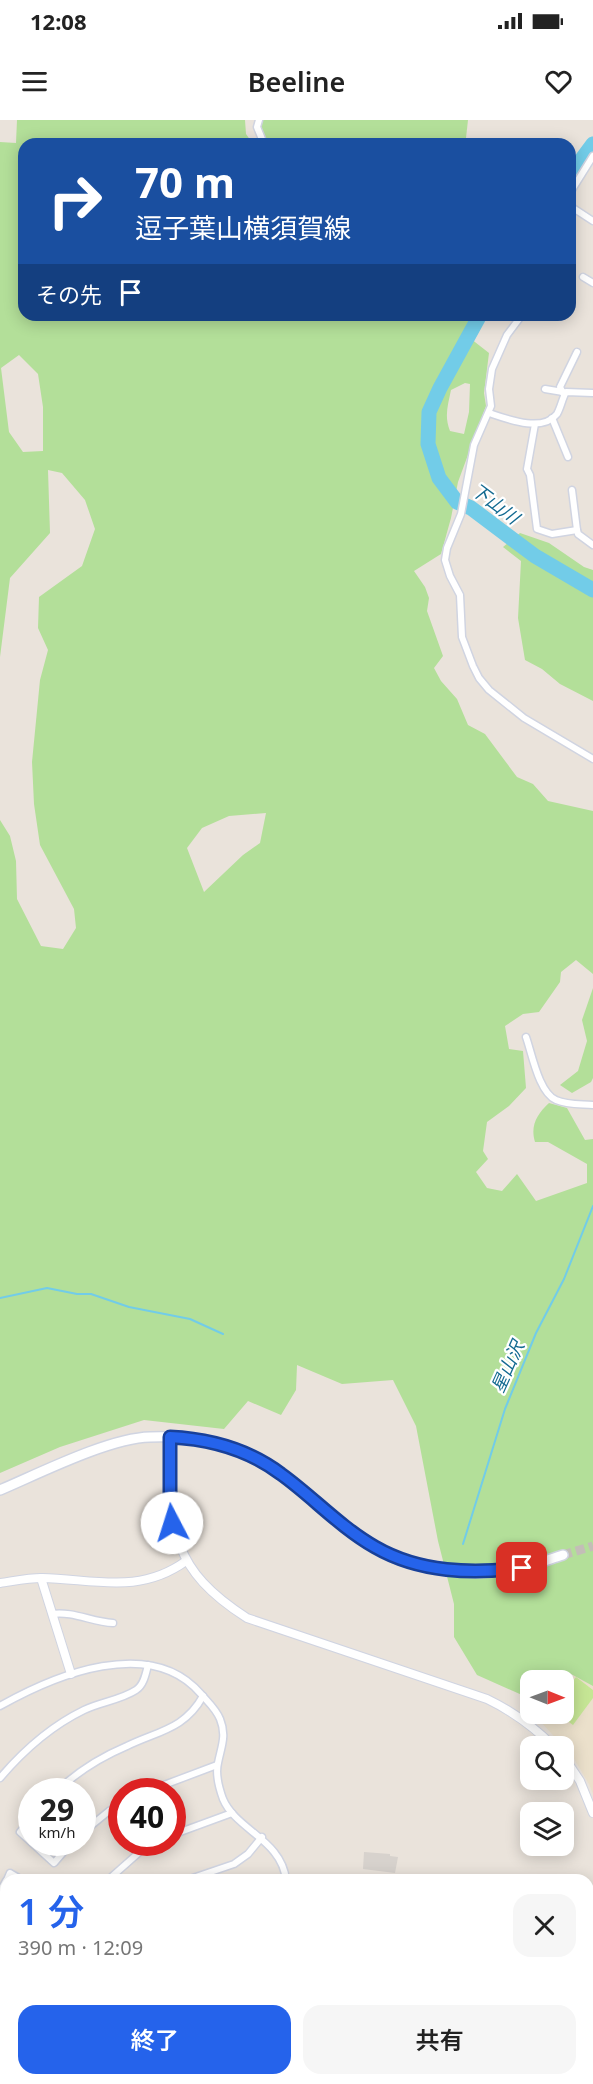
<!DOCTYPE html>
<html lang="ja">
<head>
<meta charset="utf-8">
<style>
	:root { --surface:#fff; --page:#f6f6f6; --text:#222; --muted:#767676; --accent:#2563eb }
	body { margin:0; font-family:"Noto Sans","Noto Sans JP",sans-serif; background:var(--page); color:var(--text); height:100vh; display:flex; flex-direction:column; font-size:22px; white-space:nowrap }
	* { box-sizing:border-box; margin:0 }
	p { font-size:20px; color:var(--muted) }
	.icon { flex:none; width:33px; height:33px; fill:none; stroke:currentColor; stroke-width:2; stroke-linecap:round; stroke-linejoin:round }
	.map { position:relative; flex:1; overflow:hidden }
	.drawer { position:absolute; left:0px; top:1754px; width:594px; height:212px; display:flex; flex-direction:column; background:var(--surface); border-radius:18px 18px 0 0; box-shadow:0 3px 15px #0003 }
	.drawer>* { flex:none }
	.hud { position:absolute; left:18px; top:18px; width:558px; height:183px; border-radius:18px; box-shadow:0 3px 15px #0003; background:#1a4fa0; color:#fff; overflow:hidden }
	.needle { width:39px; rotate:91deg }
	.fabs { position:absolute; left:520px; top:1550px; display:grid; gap:12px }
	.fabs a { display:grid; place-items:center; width:54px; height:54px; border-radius:12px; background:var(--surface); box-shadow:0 3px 15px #0003; font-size:30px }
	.speed { position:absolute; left:18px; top:1658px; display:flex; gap:12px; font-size:30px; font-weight:700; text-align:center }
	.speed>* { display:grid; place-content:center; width:78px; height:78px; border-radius:50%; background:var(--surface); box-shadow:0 3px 15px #0003; line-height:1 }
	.speed small { font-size:15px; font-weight:400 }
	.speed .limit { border:9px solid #d22; background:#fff; color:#111 }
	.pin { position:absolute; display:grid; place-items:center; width:51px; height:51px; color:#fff; margin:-26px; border-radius:12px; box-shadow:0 3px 9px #0006 }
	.me { position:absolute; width:66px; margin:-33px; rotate:355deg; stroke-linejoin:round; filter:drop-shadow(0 0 4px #0008) }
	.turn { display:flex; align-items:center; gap:21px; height:126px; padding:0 18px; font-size:27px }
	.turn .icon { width:78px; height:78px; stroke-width:2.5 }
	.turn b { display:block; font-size:42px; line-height:51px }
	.then { display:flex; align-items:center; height:57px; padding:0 18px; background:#0003; gap:12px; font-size:22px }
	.round { display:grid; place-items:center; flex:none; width:63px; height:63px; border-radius:18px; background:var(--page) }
	.headline { display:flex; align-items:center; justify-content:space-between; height:102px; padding:0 18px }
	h1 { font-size:36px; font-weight:600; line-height:45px; color:var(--accent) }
	.cta { display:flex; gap:12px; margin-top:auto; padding:12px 18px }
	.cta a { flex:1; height:69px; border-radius:18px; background:var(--accent); color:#fff; font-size:24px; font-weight:600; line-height:69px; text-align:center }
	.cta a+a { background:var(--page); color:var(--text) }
	.status { display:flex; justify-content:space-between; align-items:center; height:42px; padding:0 30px; background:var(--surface); direction:ltr }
	.status svg { height:16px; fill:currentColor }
	header { display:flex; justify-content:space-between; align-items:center; height:78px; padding:0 18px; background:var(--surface); font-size:27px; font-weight:600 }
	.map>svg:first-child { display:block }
</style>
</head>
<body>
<div class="status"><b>12:08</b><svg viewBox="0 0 49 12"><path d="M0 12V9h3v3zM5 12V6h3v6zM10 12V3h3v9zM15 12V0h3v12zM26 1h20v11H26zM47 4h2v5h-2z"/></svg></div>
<header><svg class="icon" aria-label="menu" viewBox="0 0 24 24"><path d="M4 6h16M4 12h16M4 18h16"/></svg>Beeline<svg class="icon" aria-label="heart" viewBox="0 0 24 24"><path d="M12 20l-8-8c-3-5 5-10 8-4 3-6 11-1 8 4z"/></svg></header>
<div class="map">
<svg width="593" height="1964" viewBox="0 0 593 1964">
	<rect width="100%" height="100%" fill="#eae3db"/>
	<polygon fill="#ebe0cb" points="577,1551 593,1562 593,1674 589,1664 573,1637 540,1601 546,1593 564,1593 564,1568"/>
	<g fill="#b3df99" fill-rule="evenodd">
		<path d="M17,0H245L246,14L253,24H24V195H477L466,215L489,233L484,273L486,286L458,362L451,398L441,434L414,451L425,467L429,478L427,491L443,536L434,548L441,561L457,579L468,605L485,614L517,657L533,664L548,681L593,691V854L576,840L561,852L560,862L539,892L523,894L505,906L509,929L523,931L526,968L509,986L487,1002L483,1031L488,1039L476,1052L487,1068L502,1071L517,1054L536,1081L587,1063V1044L548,1022H535C530,1006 537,994 549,983L567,988L585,1020L593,1019V1566L571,1554L564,1565V1560H531V1579L477,1555L454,1517V1484L438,1421L416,1306L393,1260L342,1264L297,1245L296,1270L281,1295L248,1281L224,1309L144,1300L60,1327L0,1353V700L10,716L16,741L17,779L41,826L63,829L76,808L74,789L40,725L34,684L32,642L40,560L48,530L38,508L39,477L82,446L95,409L85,380L62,353L48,350L50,413L10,458L0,537V22L16,23ZM19,235L38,254L43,287V331L23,332L9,312L1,248ZM465,263L470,264L469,292L464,314L450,311C444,296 448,285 451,270ZM266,693L260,723L243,735L204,772L187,728L202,708L229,696Z"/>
		<polygon points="262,0 468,0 466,18 458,24 267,24 258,8"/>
		<polygon points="520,413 549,423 584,447 593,450 593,581 560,564 542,549 525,540 518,498 521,441 503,427"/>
		<polygon points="593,868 593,958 591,962 572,973 560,965 578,951 587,921 582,900"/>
	</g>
	<polygon fill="#c6e695" points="576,1557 593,1570 593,1578 573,1605 557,1593 564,1593 564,1573"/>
	<polygon fill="#d7d2cd" points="364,1732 390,1734 390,1736 398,1737 395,1753 363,1749"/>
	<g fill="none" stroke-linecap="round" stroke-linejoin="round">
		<g stroke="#72cce8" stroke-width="2">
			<polyline points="0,1178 47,1168 77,1174 91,1174 129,1187 190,1199 223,1214"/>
			<polyline points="463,1424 505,1289 536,1213 564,1159 593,1086"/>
		</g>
		<g stroke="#72cce8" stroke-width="15">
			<polyline points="570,55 593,24"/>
			<polyline points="480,195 440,268 429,292 428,324 439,358 457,382 471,388 535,436 593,470"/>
		</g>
		<polyline stroke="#c3beb7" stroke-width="9" stroke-dasharray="9 4.5" stroke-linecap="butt" points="563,1435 593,1426"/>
		<defs>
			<g id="minor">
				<polyline points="259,0 257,7 264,24"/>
				<polyline points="570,73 593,36"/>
				<polyline points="570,86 593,101"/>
				<polyline points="583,157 593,163"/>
				<polyline points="522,195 507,215 492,249 489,269 491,286 474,325 461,394 447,428 445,440 450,456 460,475 462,517 473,546 479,558 489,570 524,598 593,639"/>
				<polyline points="545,269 563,272"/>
				<polyline points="564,275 560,267 577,232"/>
				<path d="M489,293C507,299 542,313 557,294C561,287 562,279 566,272L593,273"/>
				<polyline points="552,298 568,337"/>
				<polyline points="535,304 527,349 530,355 537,409 552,414 577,410 572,370"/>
				<polyline points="577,410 578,414 593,425"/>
				<path d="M526,917C532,934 539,973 556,980C567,985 580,984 593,985"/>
				<path d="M52,1494C73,1491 92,1502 113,1503"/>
				<path d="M0,1586C55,1555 151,1515 201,1574C208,1582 216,1589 220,1599C227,1616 221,1627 218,1643C215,1655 219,1668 223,1679C236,1710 282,1720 286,1760"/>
				<path d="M0,1658C23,1631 51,1606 84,1590C100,1582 121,1580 136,1570C144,1565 146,1553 148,1545"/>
				<path d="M57,1671C77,1652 101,1637 127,1626C158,1611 185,1609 203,1576"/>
				<polyline points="148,1671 217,1645"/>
				<polyline points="32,1697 20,1712 54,1743 72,1722"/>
				<polyline points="82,1713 109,1691 122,1684"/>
				<polyline points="172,1715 232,1693"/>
				<polyline points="7,1760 10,1753 22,1760"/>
				<polyline points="108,1760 143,1729 157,1722"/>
				<polyline points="187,1760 234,1744 248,1734 262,1717"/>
				<polyline points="0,1772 6,1761"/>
				<polyline points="0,1929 6,1913"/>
				<polyline points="149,1959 150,1964"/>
				<polyline points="39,1964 41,1959"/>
				<polyline points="94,1964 95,1959"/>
				<polyline points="176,1964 183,1959"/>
			</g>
			<g id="tertiary">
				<path d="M170,1317C171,1405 166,1446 247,1498L487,1579C512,1591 533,1606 553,1626"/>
				<polyline points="41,1458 71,1554"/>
				<path d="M0,1463C14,1461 28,1458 42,1458C94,1459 139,1475 186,1441"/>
				<polyline points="564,1637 580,1661 593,1693"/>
				<polyline points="588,1830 593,1816"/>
				<polyline points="200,1959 204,1964"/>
				<polyline points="361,1959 367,1964"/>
				<polyline points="237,1964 244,1959"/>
				<polyline points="488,1964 493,1959"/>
			</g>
			<path id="secondary" d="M0,1370C40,1353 109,1318 150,1317C229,1314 265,1340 322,1387C339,1402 357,1418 377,1428C420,1451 476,1459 524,1447C537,1444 550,1439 563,1435"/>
		</defs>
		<use href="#minor" stroke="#d0d4e1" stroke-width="9"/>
		<use href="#tertiary" stroke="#d0d4e1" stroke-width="10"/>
		<use href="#secondary" stroke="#d0d4e1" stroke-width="12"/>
		<use href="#minor" stroke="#fff" stroke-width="6"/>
		<use href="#tertiary" stroke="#fff" stroke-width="8"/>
		<use href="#secondary" stroke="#fff" stroke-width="9"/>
	</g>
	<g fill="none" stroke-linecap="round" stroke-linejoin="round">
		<defs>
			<path id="route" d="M172,1403L170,1379V1317C210,1319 248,1329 281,1354C313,1377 340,1407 375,1427C420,1453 472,1454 522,1448"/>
		</defs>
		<use href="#route" stroke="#184099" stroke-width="15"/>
		<use href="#route" stroke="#2563eb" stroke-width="10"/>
	</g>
	<g text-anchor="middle" stroke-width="4.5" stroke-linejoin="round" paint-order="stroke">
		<g font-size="18" font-style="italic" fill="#136a91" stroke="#fff">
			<text transform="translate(495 384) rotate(37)" y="6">下山川</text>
			<text transform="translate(508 1247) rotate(-66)" y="6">星山沢</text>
		</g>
	</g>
</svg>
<div class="fabs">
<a><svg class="needle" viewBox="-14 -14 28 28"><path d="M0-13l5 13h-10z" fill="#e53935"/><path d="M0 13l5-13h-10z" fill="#767676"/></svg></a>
<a><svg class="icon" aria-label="search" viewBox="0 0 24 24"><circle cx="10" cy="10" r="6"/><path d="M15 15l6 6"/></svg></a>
<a><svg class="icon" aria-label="layers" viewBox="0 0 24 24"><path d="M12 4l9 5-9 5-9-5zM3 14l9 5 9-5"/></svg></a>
</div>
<div class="speed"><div>29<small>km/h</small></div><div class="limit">40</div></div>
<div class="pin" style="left:522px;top:1448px;background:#d93025"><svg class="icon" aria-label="arrive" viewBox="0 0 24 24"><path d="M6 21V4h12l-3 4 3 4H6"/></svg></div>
<svg class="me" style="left:172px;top:1403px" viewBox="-20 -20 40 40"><circle r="19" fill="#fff"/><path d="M0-13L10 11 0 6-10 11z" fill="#2563eb"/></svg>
<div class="hud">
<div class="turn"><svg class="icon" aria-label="right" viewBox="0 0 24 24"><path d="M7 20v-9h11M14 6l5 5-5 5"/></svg><div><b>70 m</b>逗子葉山横須賀線</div></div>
<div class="then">その先<svg class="icon" aria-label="arrive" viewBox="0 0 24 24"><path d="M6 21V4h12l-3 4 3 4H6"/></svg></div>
</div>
<section class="drawer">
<div class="headline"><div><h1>1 分</h1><p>390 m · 12:09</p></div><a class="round"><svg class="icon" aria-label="close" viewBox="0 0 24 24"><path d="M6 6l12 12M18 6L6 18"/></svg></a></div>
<div class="cta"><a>終了</a><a>共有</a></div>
</section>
</div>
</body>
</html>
